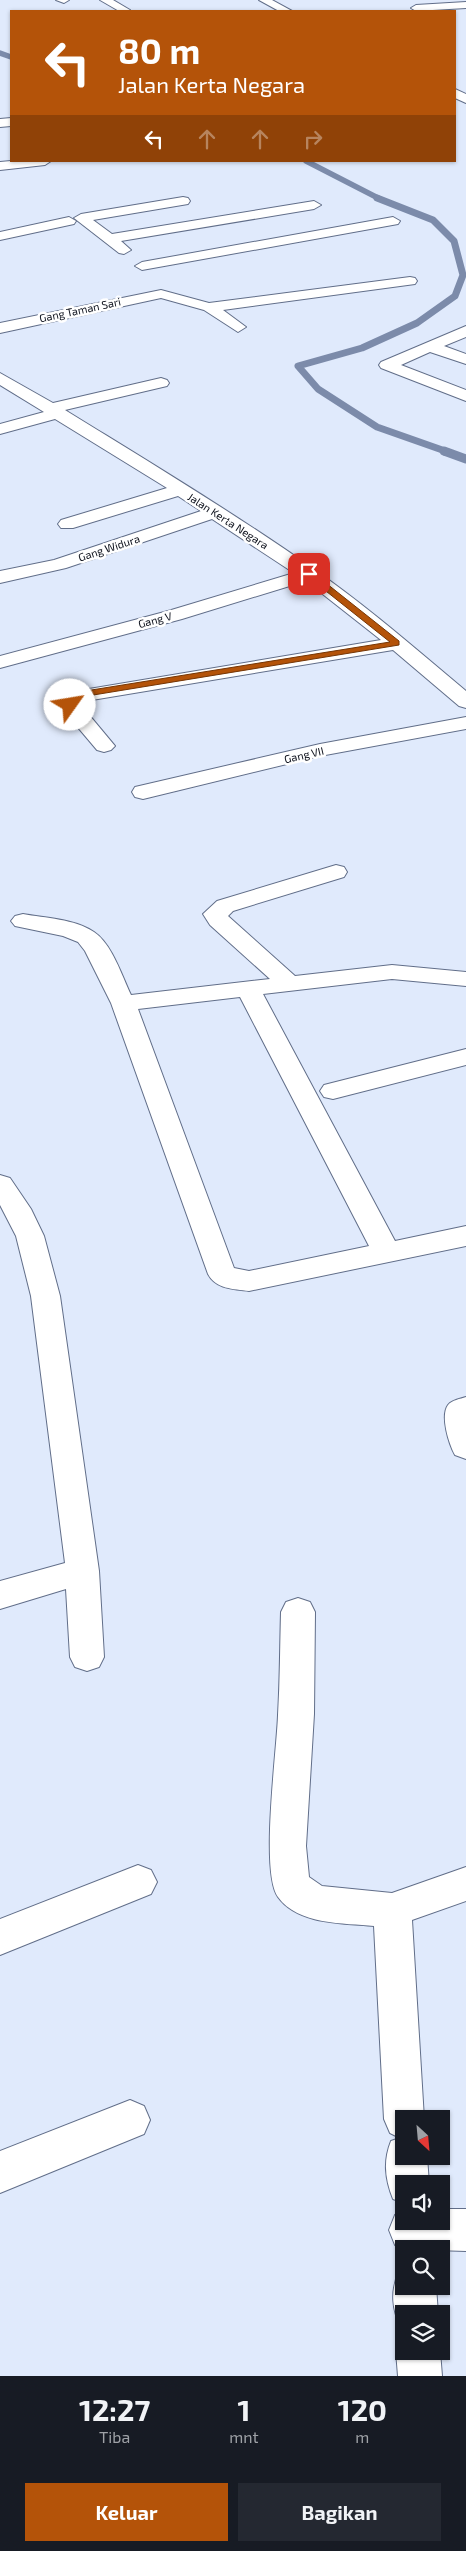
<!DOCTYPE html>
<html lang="id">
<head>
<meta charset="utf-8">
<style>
	:root { --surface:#171b24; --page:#242831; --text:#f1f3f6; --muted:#9ea1a6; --accent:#b45309 }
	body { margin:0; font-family:"Exo 2",sans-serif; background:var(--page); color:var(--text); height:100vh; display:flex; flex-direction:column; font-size:19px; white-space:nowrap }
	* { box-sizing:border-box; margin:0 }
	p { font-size:16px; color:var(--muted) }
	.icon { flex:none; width:28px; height:28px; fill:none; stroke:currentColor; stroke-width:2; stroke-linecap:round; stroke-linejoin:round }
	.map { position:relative; height:2376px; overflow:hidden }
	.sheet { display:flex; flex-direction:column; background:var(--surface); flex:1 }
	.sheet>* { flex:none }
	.guide { position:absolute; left:10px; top:10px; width:446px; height:152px; border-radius:0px; box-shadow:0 1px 4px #0004; background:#b45309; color:#fff; overflow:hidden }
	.needle { width:32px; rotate:154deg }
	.controls { position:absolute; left:395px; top:2110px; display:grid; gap:10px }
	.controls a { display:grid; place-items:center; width:55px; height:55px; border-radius:0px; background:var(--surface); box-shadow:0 1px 4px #0004; font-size:25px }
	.pin { position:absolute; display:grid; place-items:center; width:42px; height:42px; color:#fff; margin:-21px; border-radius:10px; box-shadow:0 2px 8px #0006 }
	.me { position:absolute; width:55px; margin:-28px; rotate:58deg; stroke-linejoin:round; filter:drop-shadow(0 0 4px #0008) }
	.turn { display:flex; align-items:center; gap:18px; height:105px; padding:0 25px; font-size:22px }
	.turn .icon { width:65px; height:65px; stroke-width:2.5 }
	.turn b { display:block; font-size:35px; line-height:42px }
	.lanes { display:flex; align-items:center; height:48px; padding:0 25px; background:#0003; justify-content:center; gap:25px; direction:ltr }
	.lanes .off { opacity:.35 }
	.eta { display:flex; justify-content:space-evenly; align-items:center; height:85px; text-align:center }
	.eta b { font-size:30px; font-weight:700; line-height:35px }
	.button { display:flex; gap:10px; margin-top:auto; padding:10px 25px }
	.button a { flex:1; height:58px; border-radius:0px; background:var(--accent); color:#fff; font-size:20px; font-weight:700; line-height:58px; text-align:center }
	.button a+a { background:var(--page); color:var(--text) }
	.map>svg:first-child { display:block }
</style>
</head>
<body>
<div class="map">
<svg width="466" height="2376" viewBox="0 0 466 2376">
	<rect width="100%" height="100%" fill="#e0eafc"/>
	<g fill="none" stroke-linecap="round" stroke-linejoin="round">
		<g stroke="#7c8baa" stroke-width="5.5">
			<polyline points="0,53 11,57"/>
			<polyline points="306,161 380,199"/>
		</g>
		<polyline stroke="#7c8baa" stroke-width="7" points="377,198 433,220 454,241 463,275 455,296 417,323 362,348 298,366 318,389 377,427 448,452"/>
		<polyline stroke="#7c8baa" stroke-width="9" points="444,451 466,459"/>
		<defs>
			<g id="minor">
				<polygon points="56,0 69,0 64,3"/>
				<polygon points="100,0 113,0 130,10 119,11"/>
				<polygon points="259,0 272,0 292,11 279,11"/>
				<polygon points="466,2 466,8 416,11 411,8 416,5"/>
				<polygon points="455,89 466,94 466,103 455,98"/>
				<polygon points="11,118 11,126 0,127 0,119"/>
				<polygon points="11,161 51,161 45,165 0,170 0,162"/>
				<polygon points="183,197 188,198 190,201 188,204 93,220 112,234 314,201 321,205 314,209 121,241 131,250 124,254 119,253 74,218 81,214"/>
				<polygon points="69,217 76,221 74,224 0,240 0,232"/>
				<polygon points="393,217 400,221 398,224 142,270 135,266 142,262"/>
				<polygon points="410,277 415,278 417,281 415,284 223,310 246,327 238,332 204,310 161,298 0,333 0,323 161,290 209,303"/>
				<polygon points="466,326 466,337 444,346 466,354 466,364 430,352 401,365 466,390 466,401 381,368 379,365 381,362"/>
				<path d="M0,373L53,403L161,378L167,380L169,383L167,386L65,410C149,462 234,513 315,570C368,607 417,650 466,691V708L459,706L393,650L80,702V704L115,746L111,750L104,752L97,750L59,705L65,693L381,640L306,581L182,619L0,668V656L168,611L294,573L212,519L66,568L0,583V571L54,560L201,511L178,496L73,528H61L58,524L61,520L167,488L55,419L0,434V424L44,412L0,385Z"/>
				<polygon points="466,717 466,729 320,756 143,799 135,797 132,792 135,787 320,744"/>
				<path d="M336,865L344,867L347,872L344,877L233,911L228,916L295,976L392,965L466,972V986L392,979L263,994L395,1241L466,1226V1246L249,1291C233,1289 216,1289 208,1274L111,1003L85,951L78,942L63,936L15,926L11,921L15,916L23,914C45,918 75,919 94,932C112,944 122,976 131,995L270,979L210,925L203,914L217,901ZM240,997L369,1246L249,1271L234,1268L138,1009Z"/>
				<polygon points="466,1049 466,1065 333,1099 324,1097 320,1091 324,1085"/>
				<polygon points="0,1175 10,1178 31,1209 44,1236 60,1296 99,1571 104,1657 99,1667 87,1671 75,1667 70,1657 66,1589 0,1609 0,1581 65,1563 31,1296 16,1236 0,1205"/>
				<path d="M466,1397V1459L455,1455C449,1444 440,1416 448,1405C452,1400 460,1399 466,1397Z"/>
				<path d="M298,1598L310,1602L315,1612L314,1714L306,1846L309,1877L322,1886L392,1893L466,1867V1901L412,1920L424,2119H404V2156H427L429,2184H404V2203L393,2199C385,2179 383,2161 391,2141L400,2138L390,2133L384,2119L374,1926C344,1923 298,1925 278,1897C260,1872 277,1750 278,1715C280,1681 280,1646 281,1612L286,1602Z"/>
				<polygon points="138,1865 151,1870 157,1882 151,1894 0,1955 0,1919"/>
				<polygon points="130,2100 144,2106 150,2120 144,2134 0,2193 0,2151"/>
				<polygon points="441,2209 466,2209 466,2251 404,2249 395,2245 389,2230 395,2215 404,2211 404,2221 441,2221"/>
				<path d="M404,2269V2286H436L438,2314H404V2331L401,2329C392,2308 390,2292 399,2271Z"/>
				<polygon points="402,2335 404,2351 440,2351 442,2376 398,2376 396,2351"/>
			</g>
		</defs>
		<use href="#minor" stroke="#616e89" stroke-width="2"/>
		<use href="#minor" fill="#fff" fill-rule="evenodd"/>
	</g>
	<polygon fill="#b45309" stroke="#753606" points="307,572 312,572 399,641 399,645 81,697 76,699 73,707 65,705 69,696 79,692 390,642 307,576"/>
	<g text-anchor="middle" stroke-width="5" stroke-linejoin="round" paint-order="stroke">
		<g font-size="11" fill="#0c101b" stroke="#fff">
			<text transform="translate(80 310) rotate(-12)" y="4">Gang Taman Sari</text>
			<text transform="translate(228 521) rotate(33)" y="4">Jalan Kerta Negara</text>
			<text transform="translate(109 548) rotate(-18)" y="4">Gang Widura</text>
			<text transform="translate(155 620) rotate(-15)" y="4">Gang V</text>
			<text transform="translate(304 755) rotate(-13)" y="4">Gang VII</text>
		</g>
	</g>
</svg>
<div class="controls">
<a><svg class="needle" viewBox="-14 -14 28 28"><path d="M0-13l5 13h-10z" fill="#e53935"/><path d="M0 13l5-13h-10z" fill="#9ea1a6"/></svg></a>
<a><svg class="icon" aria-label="sound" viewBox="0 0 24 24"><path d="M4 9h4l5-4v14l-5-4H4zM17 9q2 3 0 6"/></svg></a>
<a><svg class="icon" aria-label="search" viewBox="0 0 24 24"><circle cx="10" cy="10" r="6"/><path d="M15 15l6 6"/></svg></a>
<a><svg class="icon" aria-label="layers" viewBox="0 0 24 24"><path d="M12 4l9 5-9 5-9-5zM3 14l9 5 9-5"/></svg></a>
</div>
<div class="pin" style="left:309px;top:574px;background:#d93025"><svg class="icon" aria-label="arrive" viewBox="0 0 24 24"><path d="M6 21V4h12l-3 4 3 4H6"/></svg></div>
<svg class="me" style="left:70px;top:705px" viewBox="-20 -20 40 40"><circle r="19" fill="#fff"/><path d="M0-13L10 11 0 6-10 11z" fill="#b45309"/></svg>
<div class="guide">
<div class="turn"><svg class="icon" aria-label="left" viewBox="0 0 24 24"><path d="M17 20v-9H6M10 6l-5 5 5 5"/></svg><div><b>80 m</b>Jalan Kerta Negara</div></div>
<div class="lanes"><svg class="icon" aria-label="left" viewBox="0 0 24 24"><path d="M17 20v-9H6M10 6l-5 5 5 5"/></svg><svg class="icon off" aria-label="ahead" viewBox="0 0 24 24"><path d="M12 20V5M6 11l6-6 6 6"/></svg><svg class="icon off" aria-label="ahead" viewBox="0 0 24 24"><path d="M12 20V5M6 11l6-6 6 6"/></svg><svg class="icon off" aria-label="right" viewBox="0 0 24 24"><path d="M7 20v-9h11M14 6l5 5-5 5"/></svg></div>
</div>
</div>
<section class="sheet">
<div class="eta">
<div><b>12:27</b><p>Tiba</p></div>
<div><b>1</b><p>mnt</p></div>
<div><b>120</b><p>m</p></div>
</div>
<div class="button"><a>Keluar</a><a>Bagikan</a></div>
</section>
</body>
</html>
